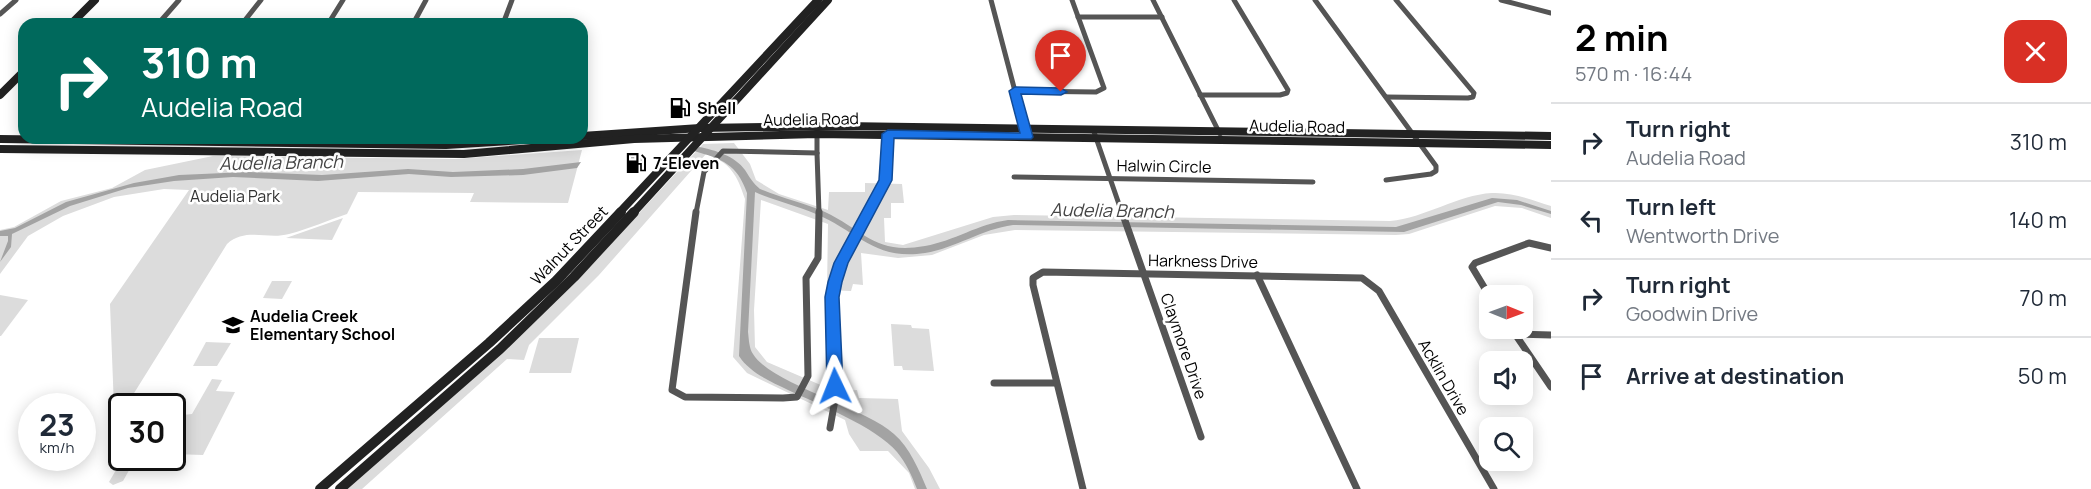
<!DOCTYPE html>
<html lang="en">
<head>
<meta charset="utf-8">
<style>
	:root { --surface:#fff; --page:#f2f2f3; --text:#1f2937; --muted:#747a83; --line:#e0e1e3; --accent:#000 }
	body { margin:0; font-family:Manrope,sans-serif; background:var(--page); color:var(--text); height:100vh; display:flex; flex-direction:column; font-size:22px; white-space:nowrap }
	* { box-sizing:border-box; margin:0 }
	p { font-size:20px; color:var(--muted) }
	.icon { flex:none; width:33px; height:33px; fill:none; stroke:currentColor; stroke-width:2; stroke-linecap:round; stroke-linejoin:round }
	.map { position:relative; flex:1; overflow:hidden }
	.panel { display:flex; flex-direction:column; background:var(--surface); width:540px }
	.panel>* { flex:none }
	.hud { position:absolute; left:18px; top:18px; width:570px; height:126px; border-radius:18px; box-shadow:0 3px 15px #0003; background:#00695c; color:#fff; overflow:hidden }
	.needle { width:39px; rotate:91deg }
	.controls { position:absolute; left:1479px; top:285px; display:grid; gap:12px }
	.controls a { display:grid; place-items:center; width:54px; height:54px; border-radius:12px; background:var(--surface); box-shadow:0 3px 15px #0003; font-size:30px }
	.speed { position:absolute; left:18px; top:393px; display:flex; gap:12px; font-size:30px; font-weight:700; text-align:center }
	.speed>* { display:grid; place-content:center; width:78px; height:78px; border-radius:50%; background:var(--surface); box-shadow:0 3px 15px #0003; line-height:1 }
	.speed small { font-size:15px; font-weight:400 }
	.speed .limit { border:3px solid #111; border-radius:9px; background:#fff; color:#111 }
	.pin { position:absolute; display:grid; place-items:center; width:51px; height:51px; color:#fff; margin:-62px -26px; border-radius:50% 50% 50% 0; rotate:-45deg; box-shadow:0 0 6px #0007 }
	.pin .icon { rotate:45deg }
	.me { position:absolute; width:66px; margin:-33px; rotate:358deg; stroke-linejoin:round; filter:drop-shadow(0 0 4px #0008) }
	.turn { display:flex; align-items:center; gap:21px; height:126px; padding:0 24px; font-size:27px }
	.turn .icon { width:78px; height:78px; stroke-width:2.5 }
	.turn b { display:block; font-size:42px; line-height:51px }
	.round { display:grid; place-items:center; flex:none; width:63px; height:63px; border-radius:18px; background:var(--page) }
	.overview { display:flex; align-items:center; justify-content:space-between; height:102px; padding:0 24px }
	h1 { font-size:36px; font-weight:700; line-height:45px; color:var(--accent) }
	ul { padding:0; list-style:none }
	li { display:flex; align-items:center; gap:18px; height:78px; padding:0 24px; border-top:2px solid var(--line) }
	li div { flex:1 }
	li b { display:block; font-size:22px }
	li em { font-style:normal }
	main { display:flex; flex:1; min-height:0 }
	.map>svg:first-child { display:block }
</style>
</head>
<body>
<main>
<div class="map">
<svg width="1551" height="489" viewBox="0 0 1551 489">
	<rect width="100%" height="100%" fill="#fff"/>
	<g fill="#dcdcdc">
		<path d="M734,143L750,164L756,180L779,194L828,210L829,192H865V183L902,184L904,203H891V218H884L885,242L903,245L993,217L1014,215L1390,221C1425,218 1457,195 1492,193C1512,192 1532,200 1551,206V218L1522,208L1495,206L1409,234L1396,235L1015,230L984,235L932,255L898,258L861,253L863,285L853,284L851,291L827,290L828,224L761,200L754,310L755,347L767,362L844,395V391L857,390L859,398L898,399L902,431L929,468L940,489H915L909,473L888,451H860L849,434L845,420L747,373L733,357L745,199C737,175 731,163 706,154L599,275L529,345L524,360L507,359L362,489H346L588,268L703,144Z"/>
		<path d="M582,150L568,203L470,202L474,193L358,192L347,214C328,220 309,229 289,234C267,240 246,227 227,244L126,406L114,408L110,304L189,190L164,189L114,197L63,216L28,236L0,274V230L14,227L61,201L112,188L145,170L213,156L455,159Z"/>
		<polygon points="343,218 332,240 286,238"/>
		<polygon points="272,281 292,281 282,299 263,298"/>
		<polygon points="0,295 28,300 1,336 0,336"/>
		<polygon points="891,324 911,325 912,328 929,329 934,371 903,370 902,366 894,366"/>
		<polygon points="539,338 579,338 571,373 529,373"/>
		<polygon points="206,342 231,343 217,366 193,366"/>
		<polygon points="212,379 222,380 216,391 235,392 203,455 173,454 173,416 192,414"/>
		<polygon points="123,458 136,458 123,481 113,485 109,482"/>
	</g>
	<g fill="#a3a3a3">
		<path d="M699,147C715,150 735,156 745,170C750,178 753,183 760,189C781,198 804,203 825,212C865,231 875,255 925,246C954,241 978,224 1008,220L1396,227L1492,198L1517,200L1551,211V214L1521,205L1498,202L1404,232L1013,225C982,229 956,248 925,253C875,261 857,231 816,214C796,205 775,201 755,192L748,332C749,340 749,348 753,354C771,384 864,407 894,434C910,448 919,470 927,489H917C912,476 906,463 897,452C876,427 818,404 788,390C770,381 750,373 739,356L747,193C737,164 722,159 694,151Z"/>
		<polygon points="581,162 577,168 523,175 451,177 409,174 318,181 233,177 174,181 128,188 70,206 12,234 11,247 0,262 8,241 8,236 0,236 0,231 15,228 66,202 134,183 179,175 247,172 322,175 408,169 453,172 523,169"/>
	</g>
	<polygon fill="#c4c4c4" stroke="#999" stroke-width="1.5" points="628,157 646,158 644,169 626,168"/>
	<g fill="none" stroke-linecap="round" stroke-linejoin="round">
		<g stroke="#555" stroke-width="5">
			<polyline points="991,0 1026,133"/>
			<polyline points="1153,0 1220,134"/>
			<polyline points="1315,0 1436,166 1436,171 1431,174 1386,180"/>
			<polyline points="1501,0 1551,13"/>
			<polyline points="0,14 16,0"/>
			<polyline points="1078,17 1162,17"/>
			<polyline points="158,24 179,0"/>
			<polyline points="242,24 261,0"/>
			<polyline points="328,24 343,0"/>
			<polyline points="413,24 426,0"/>
			<polyline points="503,24 512,0"/>
			<polyline points="1015,91 1096,92 1104,88 1072,0"/>
			<polyline points="1200,95 1280,95 1287,93 1288,90 1234,0"/>
			<polyline points="1386,97 1468,98 1473,97 1474,93 1396,0"/>
			<polyline points="1093,129 1122,213"/>
			<polyline points="817,130 817,153"/>
			<polyline points="817,153 819,213"/>
			<polyline points="1014,177 1313,182"/>
			<polyline points="696,213 704,172 723,151 817,153"/>
			<polyline points="868,213 886,180 888,133"/>
		</g>
		<g stroke="#555" stroke-width="7">
			<polyline points="696,212 672,390 685,397 783,398 797,397 808,376 806,278 818,258 819,212"/>
			<polyline points="1122,212 1201,437"/>
			<polyline points="1257,275 1357,489"/>
			<polyline points="1490,297 1472,267 1475,263 1529,243 1551,248"/>
			<polyline points="1511,328 1551,387"/>
			<polyline points="1514,334 1551,335"/>
			<polyline points="994,383 1056,383"/>
			<polyline points="830,428 835,400 832,297 841,263 869,212"/>
			<polyline points="1083,489 1033,285 1033,278 1043,272 1362,278 1379,291 1494,489"/>
		</g>
		<g stroke="#222" stroke-width="8">
			<polyline points="71,24 95,0"/>
			<polyline points="0,95 24,71"/>
			<polyline points="582,136 700,128 842,126 1551,136"/>
			<polyline points="0,139 446,145 555,138"/>
			<polyline points="0,149 464,154 634,139 817,134 1551,145"/>
			<polyline points="619,213 818,0"/>
			<polyline points="633,213 828,0"/>
		</g>
		<g stroke="#222" stroke-width="10">
			<polyline points="320,489 489,343 556,281 621,212"/>
			<polyline points="340,489 500,349 574,277 634,212"/>
		</g>
	</g>
	<polygon fill="#1a73e8" stroke="#114b97" stroke-width="1.5" points="1015,87 1061,88 1067,92 1061,95 1021,94 1033,137 1031,139 894,138 892,180 848,263 842,282 839,297 843,386 841,391 835,393 830,391 827,386 825,297 828,282 834,263 879,180 882,134 888,130 1020,133 1009,91"/>
	<defs>
		<symbol id="fuel-bare" viewBox="-9 -9 18 18"><path d="M-5.5-6h7V0h2V4h1.3V-2.5L3-4.5l.8-.8L6-3V5H2.5V1h-1V6h-7ZM-4.2-4.7v3.2H.2V-4.7Z" fill="#000" stroke="#fff" stroke-width="2.5" paint-order="stroke"/></symbol>
		<symbol id="school-bare" viewBox="-9 -9 18 18"><path d="M0-5L7-2L0 1L-7-2ZM-4 1L0 2.5L4 1V4Q0 6-4 4Z" fill="#000" stroke="#fff" stroke-width="2.5" paint-order="stroke"/></symbol>
	</defs>
	<g fill-rule="evenodd">
		<use href="#fuel-bare" x="665" y="93" width="30" height="30"/>
		<use href="#fuel-bare" x="621" y="148" width="30" height="30"/>
		<use href="#school-bare" x="218" y="310" width="30" height="30"/>
	</g>
	<g text-anchor="middle" stroke-width="5" stroke-linejoin="round" paint-order="stroke">
		<g font-size="16" font-weight="bold" fill="#000" stroke="#fff" text-anchor="start">
			<text x="697" y="114">Shell</text>
			<text x="653" y="169">7-Eleven</text>
			<text x="250" y="322">Audelia Creek<tspan x="250" dy="18">Elementary School</tspan></text>
		</g>
		<g font-size="16" fill="#000" stroke="#fff">
			<text transform="translate(811 119) rotate(-1)" y="6">Audelia Road</text>
			<text transform="translate(1297 126) rotate(1)" y="6">Audelia Road</text>
			<text transform="translate(1164 166) rotate(1)" y="6">Halwin Circle</text>
			<text transform="translate(569 245) rotate(-46)" y="6">Walnut Street</text>
			<text transform="translate(1203 261) rotate(1)" y="6">Harkness Drive</text>
			<text transform="translate(1184 346) rotate(71)" y="6">Claymore Drive</text>
			<text transform="translate(1444 377) rotate(60)" y="6">Acklin Drive</text>
		</g>
		<g font-size="16" fill="#333" stroke="#fff">
			<text x="235" y="202">Audelia Park</text>
		</g>
		<g font-size="18" font-style="italic" fill="#444" stroke="#fff">
			<text transform="translate(281 163) rotate(-1)" y="6">Audelia Branch</text>
			<text transform="translate(1112 211) rotate(1)" y="6">Audelia Branch</text>
		</g>
	</g>
</svg>
<div class="controls">
<a><svg class="needle" viewBox="-14 -14 28 28"><path d="M0-13l5 13h-10z" fill="#e53935"/><path d="M0 13l5-13h-10z" fill="#747a83"/></svg></a>
<a><svg class="icon" aria-label="sound" viewBox="0 0 24 24"><path d="M4 9h4l5-4v14l-5-4H4zM17 9q2 3 0 6"/></svg></a>
<a><svg class="icon" aria-label="search" viewBox="0 0 24 24"><circle cx="10" cy="10" r="6"/><path d="M15 15l6 6"/></svg></a>
</div>
<div class="speed"><div>23<small>km/h</small></div><div class="limit">30</div></div>
<div class="pin" style="left:1061px;top:92px;background:#d93025"><svg class="icon" aria-label="arrive" viewBox="0 0 24 24"><path d="M6 21V4h12l-3 4 3 4H6"/></svg></div>
<svg class="me" style="left:835px;top:386px" viewBox="-20 -20 40 40"><path d="M0-17L14 15 0 8-14 15z" fill="#1a73e8" stroke="#fff" stroke-width="4"/></svg>
<div class="hud">
<div class="turn"><svg class="icon" aria-label="right" viewBox="0 0 24 24"><path d="M7 20v-9h11M14 6l5 5-5 5"/></svg><div><b>310 m</b>Audelia Road</div></div>
</div>
</div>
<section class="panel">
<div class="overview"><div><h1>2 min</h1><p>570 m · 16:44</p></div><a class="round" style="background:#d93025;color:#fff"><svg class="icon" aria-label="close" viewBox="0 0 24 24"><path d="M6 6l12 12M18 6L6 18"/></svg></a></div>
<ul>
<li><svg class="icon" aria-label="right" viewBox="0 0 24 24"><path d="M7 20v-9h11M14 6l5 5-5 5"/></svg><div><b>Turn right</b><p>Audelia Road</p></div><em>310 m</em></li>
<li><svg class="icon" aria-label="left" viewBox="0 0 24 24"><path d="M17 20v-9H6M10 6l-5 5 5 5"/></svg><div><b>Turn left</b><p>Wentworth Drive</p></div><em>140 m</em></li>
<li><svg class="icon" aria-label="right" viewBox="0 0 24 24"><path d="M7 20v-9h11M14 6l5 5-5 5"/></svg><div><b>Turn right</b><p>Goodwin Drive</p></div><em>70 m</em></li>
<li><svg class="icon" aria-label="arrive" viewBox="0 0 24 24"><path d="M6 21V4h12l-3 4 3 4H6"/></svg><div><b>Arrive at destination</b></div><em>50 m</em></li>
</ul>
</section>
</main>
</body>
</html>
